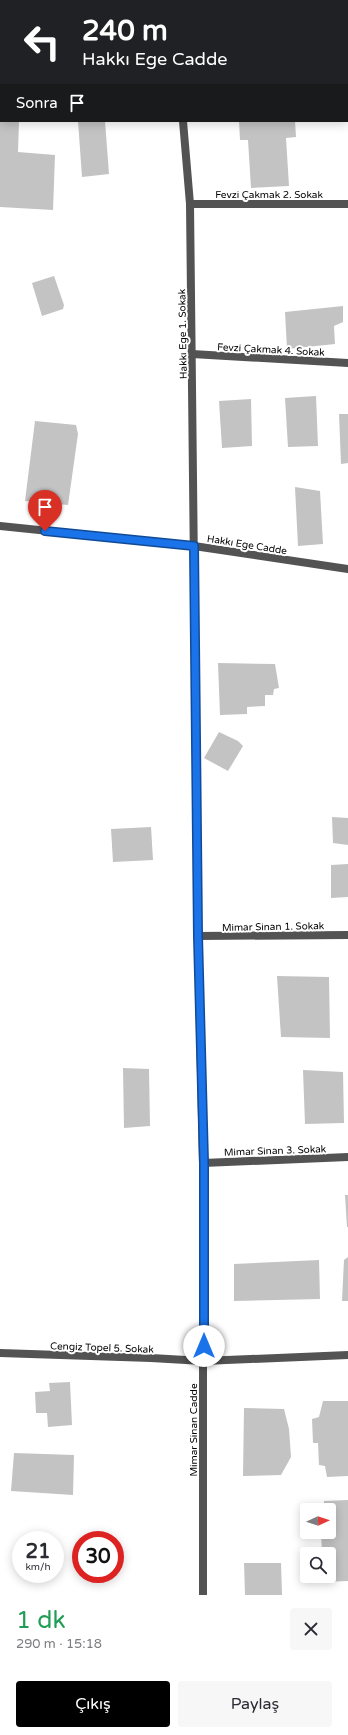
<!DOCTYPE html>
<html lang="tr">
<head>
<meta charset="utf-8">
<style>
	:root { --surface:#fff; --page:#f7f7f7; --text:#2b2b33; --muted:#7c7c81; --accent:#000 }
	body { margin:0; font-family:"Varela Round",sans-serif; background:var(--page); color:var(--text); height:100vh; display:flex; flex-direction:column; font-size:15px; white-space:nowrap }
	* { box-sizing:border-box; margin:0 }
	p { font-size:13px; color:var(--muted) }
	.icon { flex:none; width:22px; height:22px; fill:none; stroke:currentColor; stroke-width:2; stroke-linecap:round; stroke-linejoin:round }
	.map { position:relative; height:1595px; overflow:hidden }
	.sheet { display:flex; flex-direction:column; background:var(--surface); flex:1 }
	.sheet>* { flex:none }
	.hud { position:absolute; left:0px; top:0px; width:348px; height:122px; box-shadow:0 2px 10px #0003; background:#202124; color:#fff; overflow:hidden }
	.needle { width:26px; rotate:87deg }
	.fabs { position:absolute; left:300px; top:1503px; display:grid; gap:8px }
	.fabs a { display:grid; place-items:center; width:36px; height:36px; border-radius:4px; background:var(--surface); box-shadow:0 2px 10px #0003; font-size:20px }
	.speed { position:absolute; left:12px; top:1531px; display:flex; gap:8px; font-size:20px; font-weight:700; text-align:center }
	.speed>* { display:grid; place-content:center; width:52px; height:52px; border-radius:50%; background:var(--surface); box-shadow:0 2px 10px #0003; line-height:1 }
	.speed small { font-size:10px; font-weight:400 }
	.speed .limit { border:6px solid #d22; background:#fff; color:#111 }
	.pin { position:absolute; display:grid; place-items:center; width:34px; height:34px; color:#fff; margin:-41px -17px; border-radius:50% 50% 50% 0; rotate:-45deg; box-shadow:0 0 4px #0007 }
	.pin .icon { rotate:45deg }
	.me { position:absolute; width:44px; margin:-22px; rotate:0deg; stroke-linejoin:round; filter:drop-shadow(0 0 3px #0008) }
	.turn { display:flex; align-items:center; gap:14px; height:84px; padding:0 16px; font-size:18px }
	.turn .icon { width:52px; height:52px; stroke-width:2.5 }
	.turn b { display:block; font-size:28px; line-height:34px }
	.then { display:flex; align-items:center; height:38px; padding:0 16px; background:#0003; gap:8px; font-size:15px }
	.round { display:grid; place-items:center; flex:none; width:42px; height:42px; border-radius:4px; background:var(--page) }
	.headline { display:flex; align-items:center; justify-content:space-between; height:68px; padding:0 16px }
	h1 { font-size:24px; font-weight:600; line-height:30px; color:#1e9e55 }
	.action { display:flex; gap:8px; margin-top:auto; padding:8px 16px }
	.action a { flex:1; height:46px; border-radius:4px; background:var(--accent); color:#fff; font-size:16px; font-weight:600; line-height:46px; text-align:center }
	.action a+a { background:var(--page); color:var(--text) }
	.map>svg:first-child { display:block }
</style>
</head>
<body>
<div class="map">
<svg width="348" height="1595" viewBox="0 0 348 1595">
	<rect width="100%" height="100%" fill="#fff"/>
	<g fill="#c3c3c3">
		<polygon points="0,121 19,121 18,152 55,155 53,210 0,207"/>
		<polygon points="78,121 105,121 109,174 82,177"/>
		<polygon points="239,121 295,121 296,137 286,138 289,186 251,188 248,140 240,140"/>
		<polygon points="54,276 64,305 63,309 42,316 32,283"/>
		<polygon points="343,306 343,322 334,326 335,344 287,349 285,312"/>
		<polygon points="316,396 318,446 288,447 285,398"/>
		<polygon points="251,399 252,446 222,448 219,401"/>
		<polygon points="339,414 348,414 348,463 341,464"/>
		<polygon points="35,421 76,425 78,434 68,505 25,501"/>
		<polygon points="295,487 320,491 323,544 298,546"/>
		<polygon points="218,663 275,664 279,688 274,689 273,695 265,695 265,706 247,707 247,714 220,715"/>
		<polygon points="219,732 238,741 243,746 228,771 204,758"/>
		<polygon points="332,817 348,818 348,845 333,843"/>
		<polygon points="151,827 153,860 113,862 111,829"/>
		<polygon points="348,864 348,897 331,898 331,865"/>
		<polygon points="277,976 329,977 330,1038 281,1037"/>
		<polygon points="123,1068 149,1069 150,1126 124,1128"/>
		<polygon points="303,1070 343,1072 344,1123 305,1124"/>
		<polygon points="345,1195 348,1195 348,1227 347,1227"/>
		<polygon points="348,1257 348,1301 342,1301 344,1260"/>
		<polygon points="319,1260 320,1299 234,1301 234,1264"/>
		<polygon points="70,1382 72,1425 48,1427 47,1413 36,1413 35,1392 50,1391 49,1383"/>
		<polygon points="323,1401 348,1401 348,1476 327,1477 325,1466 319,1465 318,1443 313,1443 312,1419 319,1417"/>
		<polygon points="244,1408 284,1409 289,1429 291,1457 281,1475 243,1476"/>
		<polygon points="14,1453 74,1455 73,1495 11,1491"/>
		<polygon points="348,1500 348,1581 323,1582 323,1576 329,1576 329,1554 322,1554 321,1532 329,1532 329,1510 319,1510 319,1506 324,1506 324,1501"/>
		<polygon points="244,1563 281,1563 282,1595 245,1595"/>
	</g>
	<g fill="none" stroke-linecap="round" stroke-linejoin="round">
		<defs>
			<g id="primary">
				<polyline points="347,15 348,15"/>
				<polyline points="0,39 1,39"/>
			</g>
		</defs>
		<use href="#primary" stroke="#dbdbdb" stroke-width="12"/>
		<g stroke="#535353" stroke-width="8">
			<polyline points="183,121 190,204 198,936 203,1163 203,1595"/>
			<polyline points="190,204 348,204"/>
			<polyline points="192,354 348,363"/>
			<polyline points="0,526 194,546 348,569"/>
			<polyline points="198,936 348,935"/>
			<polyline points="203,1163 348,1157"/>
			<polyline points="0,1353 151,1358 203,1361 348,1355"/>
		</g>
		<use href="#primary" stroke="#000" stroke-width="10"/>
	</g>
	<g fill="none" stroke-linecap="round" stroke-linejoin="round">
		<defs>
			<polyline id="route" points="45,531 194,546 198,936 204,1163 204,1346"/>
		</defs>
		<use href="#route" stroke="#114b97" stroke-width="10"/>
		<use href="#route" stroke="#1a73e8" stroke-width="7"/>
	</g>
	<g text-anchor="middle" stroke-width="4" stroke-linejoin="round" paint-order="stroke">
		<g font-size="10" fill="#000" stroke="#fff">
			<text x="269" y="198">Fevzi Çakmak 2. Sokak</text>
			<text transform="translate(182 334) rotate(-91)" y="4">Hakkı Ege 1. Sokak</text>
			<text transform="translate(271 349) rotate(3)" y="4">Fevzi Çakmak 4. Sokak</text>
			<text transform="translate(247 544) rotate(9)" y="4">Hakkı Ege Cadde</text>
			<text transform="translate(273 926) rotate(-1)" y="4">Mimar Sinan 1. Sokak</text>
			<text transform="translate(275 1150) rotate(-2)" y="4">Mimar Sinan 3. Sokak</text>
			<text transform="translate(102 1347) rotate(2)" y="4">Cengiz Topel 5. Sokak</text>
			<text transform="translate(193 1430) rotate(-90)" y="4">Mimar Sinan Cadde</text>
		</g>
	</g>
</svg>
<div class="fabs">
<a><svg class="needle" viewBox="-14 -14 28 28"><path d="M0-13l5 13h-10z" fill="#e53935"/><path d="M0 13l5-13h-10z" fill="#7c7c81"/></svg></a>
<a><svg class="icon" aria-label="search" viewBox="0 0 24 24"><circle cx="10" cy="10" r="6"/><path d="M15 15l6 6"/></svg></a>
</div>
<div class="speed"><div>21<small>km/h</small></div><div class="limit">30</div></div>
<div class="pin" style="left:45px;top:531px;background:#d93025"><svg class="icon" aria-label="arrive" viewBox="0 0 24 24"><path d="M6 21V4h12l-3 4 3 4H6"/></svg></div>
<svg class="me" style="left:204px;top:1346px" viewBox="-20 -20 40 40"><circle r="19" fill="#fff"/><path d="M0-13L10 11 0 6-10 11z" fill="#1a73e8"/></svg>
<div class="hud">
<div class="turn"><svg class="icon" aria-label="left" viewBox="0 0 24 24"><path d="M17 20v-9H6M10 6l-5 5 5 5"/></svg><div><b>240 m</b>Hakkı Ege Cadde</div></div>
<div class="then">Sonra<svg class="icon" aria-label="arrive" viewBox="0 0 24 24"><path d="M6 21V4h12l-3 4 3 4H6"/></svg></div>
</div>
</div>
<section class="sheet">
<div class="headline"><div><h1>1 dk</h1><p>290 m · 15:18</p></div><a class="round"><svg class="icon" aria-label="close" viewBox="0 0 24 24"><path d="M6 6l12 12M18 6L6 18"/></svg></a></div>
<div class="action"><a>Çıkış</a><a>Paylaş</a></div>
</section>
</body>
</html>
